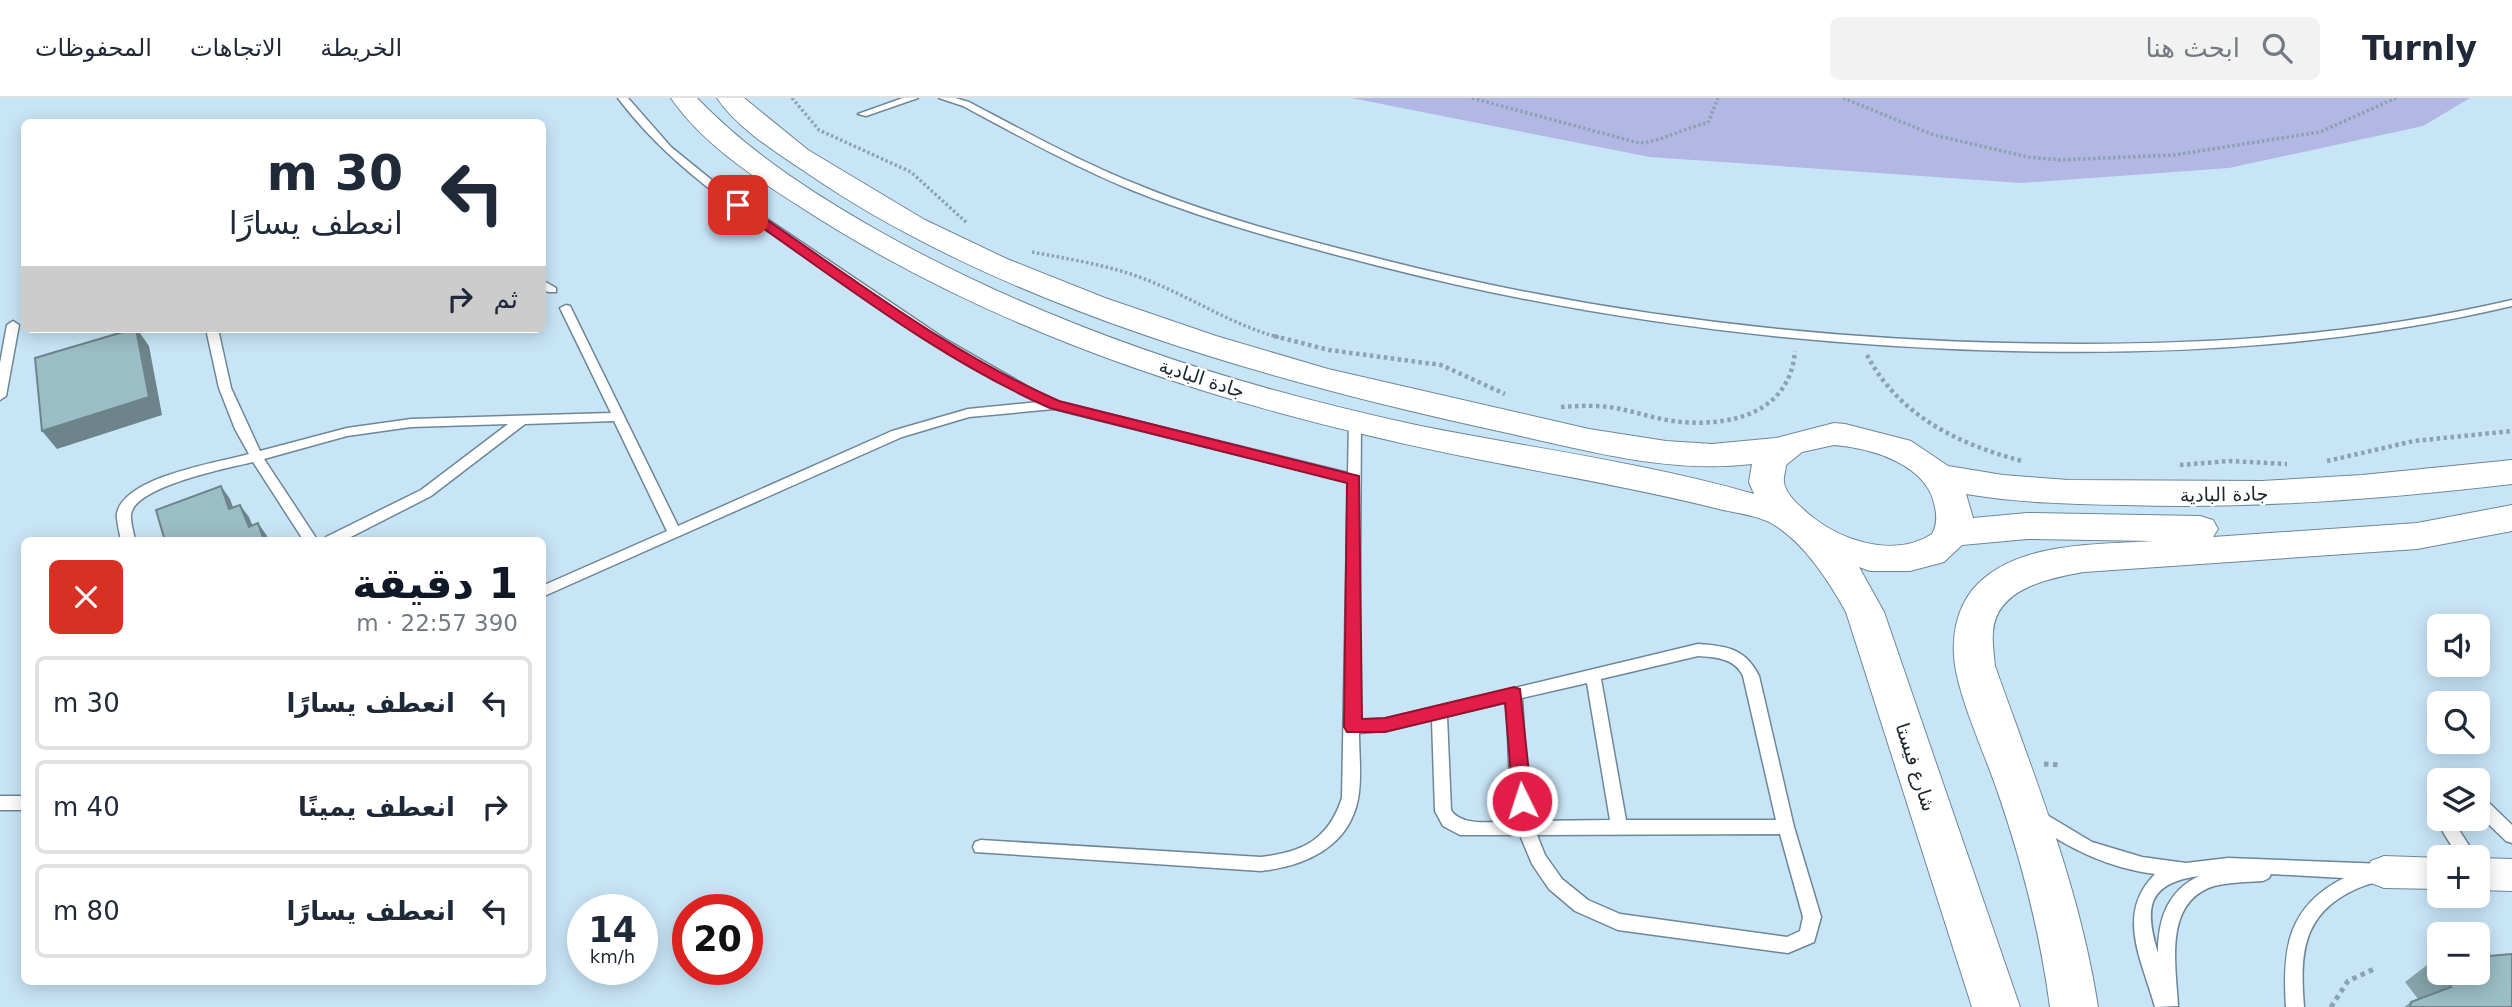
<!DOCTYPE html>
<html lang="ar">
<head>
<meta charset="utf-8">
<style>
	:root { --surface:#fff; --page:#f2f2f3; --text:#1f2937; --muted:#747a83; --line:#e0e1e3; --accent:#111827 }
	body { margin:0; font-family:"DejaVu Sans",Cairo,sans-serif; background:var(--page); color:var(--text); direction:rtl; height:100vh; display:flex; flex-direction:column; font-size:26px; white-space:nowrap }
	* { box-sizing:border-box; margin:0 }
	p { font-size:23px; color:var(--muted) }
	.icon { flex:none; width:38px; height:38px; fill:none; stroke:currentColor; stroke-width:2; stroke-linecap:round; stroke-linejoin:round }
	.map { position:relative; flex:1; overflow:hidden; direction:ltr }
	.panel { position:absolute; left:21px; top:439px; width:525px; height:448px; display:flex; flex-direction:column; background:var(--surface); border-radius:10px; box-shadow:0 4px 18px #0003; direction:rtl }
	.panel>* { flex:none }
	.hud { position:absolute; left:21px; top:21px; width:525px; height:214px; border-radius:10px; box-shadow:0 4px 18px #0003; direction:rtl; background:#fff; color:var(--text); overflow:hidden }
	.buttons { position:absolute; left:2427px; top:516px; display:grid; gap:14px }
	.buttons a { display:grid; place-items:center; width:63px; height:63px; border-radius:10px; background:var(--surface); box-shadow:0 4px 18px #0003; font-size:35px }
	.speed { position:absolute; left:567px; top:796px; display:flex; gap:14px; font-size:35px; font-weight:700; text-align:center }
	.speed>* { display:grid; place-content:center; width:91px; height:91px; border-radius:50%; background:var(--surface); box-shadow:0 4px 18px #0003; line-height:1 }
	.speed small { font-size:18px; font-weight:400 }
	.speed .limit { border:10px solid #d22; background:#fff; color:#111 }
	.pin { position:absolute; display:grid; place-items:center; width:60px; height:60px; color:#fff; margin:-30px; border-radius:14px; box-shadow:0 4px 10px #0006 }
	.me { position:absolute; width:77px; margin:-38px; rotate:356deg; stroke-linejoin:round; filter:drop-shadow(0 0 5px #0008) }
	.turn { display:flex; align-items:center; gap:24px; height:147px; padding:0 28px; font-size:32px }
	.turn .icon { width:91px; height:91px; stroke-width:2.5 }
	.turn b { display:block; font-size:49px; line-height:60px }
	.then { display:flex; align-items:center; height:66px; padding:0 28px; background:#0003; gap:14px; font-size:26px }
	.round { display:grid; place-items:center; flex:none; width:74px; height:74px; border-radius:10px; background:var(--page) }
	.summary { display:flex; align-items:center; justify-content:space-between; height:119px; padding:0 28px }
	h1 { font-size:42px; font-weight:800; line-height:52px; color:var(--accent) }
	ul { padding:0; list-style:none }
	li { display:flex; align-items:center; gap:21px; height:94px; margin:0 14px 10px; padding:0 14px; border:4px solid var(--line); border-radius:10px }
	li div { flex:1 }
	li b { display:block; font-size:26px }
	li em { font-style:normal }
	header { display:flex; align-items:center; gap:42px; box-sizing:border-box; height:98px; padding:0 35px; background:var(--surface); border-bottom:2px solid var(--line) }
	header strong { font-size:33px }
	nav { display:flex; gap:38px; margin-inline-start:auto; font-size:24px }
	.search { width:490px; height:63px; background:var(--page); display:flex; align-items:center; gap:18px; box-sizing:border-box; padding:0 24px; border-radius:10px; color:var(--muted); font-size:26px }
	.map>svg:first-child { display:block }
</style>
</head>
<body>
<header>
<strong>Turnly</strong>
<div class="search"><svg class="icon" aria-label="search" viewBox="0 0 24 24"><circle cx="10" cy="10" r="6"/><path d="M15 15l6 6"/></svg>ابحث هنا</div>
<nav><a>الخريطة</a><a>الاتجاهات</a><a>المحفوظات</a></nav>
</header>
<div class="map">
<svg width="2512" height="909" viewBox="0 0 2512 909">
	<rect width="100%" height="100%" fill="#c8e5f7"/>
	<polygon fill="#b2b7e3" points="1351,0 2470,0 2423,28 2229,70 2021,85 1650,59"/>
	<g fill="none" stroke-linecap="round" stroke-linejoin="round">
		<defs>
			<g id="service">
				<path d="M618,0H628L671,49L724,92L945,241L1030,290L1059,304L1348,375L1349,323L1355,319L1359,320L1361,323L1359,622L1385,621L1698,546C1726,548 1745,550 1759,578L1794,729L1821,819L1814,844L1788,855L1618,832L1575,813L1549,791L1532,766L1520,737H1460L1443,728L1435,713L1432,622L1385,633L1359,635C1359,656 1362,680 1358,701C1349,749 1305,768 1261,773L975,754L973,749L975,744L981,742L1261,759C1303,754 1328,742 1342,700L1348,384L1054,311L969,319L902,339L542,499V488L667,433L614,323L525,326L431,398L343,443H324L326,439L421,392L508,326L411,329L347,338L264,361L318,443H304L253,364C228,370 136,388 131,416C130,423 134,435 135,443H121C120,435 116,423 117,415C126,378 217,365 249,356L235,331L219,290L206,231H218L231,290L260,353L347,330L411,321L611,315L560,210L566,207L570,208L678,428L892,333L968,311L1039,304C965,269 898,221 831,175C754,123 674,75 618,0ZM1698,558C1715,559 1735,560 1743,578L1776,722H1626L1601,581ZM1587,585L1610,722L1533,723L1526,667L1522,600ZM1507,604L1509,667L1516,723C1497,723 1462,730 1451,712L1447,618ZM1780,736L1803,819L1800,833L1787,839L1620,816L1588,802L1562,781L1545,757L1537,737Z"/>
				<polygon points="903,0 918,0 866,18 858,16"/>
				<path d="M939,0H955L969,4C1026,34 1082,65 1141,88C1219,120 1302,141 1384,162C1587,214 1797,240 2006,245C2177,249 2345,241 2512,202V208C2347,247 2181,257 2012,253C1798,248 1586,221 1379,168C1297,147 1214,125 1134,93C1075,69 1019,38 963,8Z"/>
				<polygon points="542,182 556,190 556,194 548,194 542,191"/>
				<polygon points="13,223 19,227 6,298 0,302 0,265 7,227"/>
				<rect x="0" y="698" width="24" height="14"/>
				<polygon points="2478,698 2484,700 2512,727 2512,745 2506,743 2478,716"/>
				<polygon points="2440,699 2440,715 2434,713 2432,708 2434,701"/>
				<path d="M2037,711L2092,744L2142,759L2186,765L2228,760L2384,766L2390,769L2393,774L2390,779C2379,784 2366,786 2354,792C2301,817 2300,858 2304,909H2286C2282,850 2288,808 2344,780L2271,776L2269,780L2263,783C2247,784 2230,784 2214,788C2163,804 2176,867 2178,908L2155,909C2142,862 2115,816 2155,776C2109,770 2068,751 2031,723L2029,718L2031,713ZM2199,778C2167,793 2158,822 2158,855C2144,810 2147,785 2199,778Z"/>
				<polygon points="2440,715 2440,721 2452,721 2477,760 2459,760 2435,721"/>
			</g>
			<g id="minor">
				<polygon points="2384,758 2442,760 2440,791 2384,790 2371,785 2366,774 2371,763"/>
				<polygon points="2478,760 2512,761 2512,793 2478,792"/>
			</g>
			<path id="tertiary" d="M671,0H697C749,54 812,95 877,132C1044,226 1229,287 1416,327C1529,350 1643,364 1754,396L1749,384L1752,366C1667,376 1585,352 1503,334C1273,284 1002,209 807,75C777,55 737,30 717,0H744L808,52L925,122L1007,161L1105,200L1216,238L1328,271L1589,331L1666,343L1712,346L1776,340L1834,325L1845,326L1911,343L1948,368L2003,377L2068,382L2262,383L2362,377L2512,362V386C2383,401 2255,411 2125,407C2072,406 2019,405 1966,396L1973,420L2027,415L2200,418L2213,422L2218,431L2213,439L2417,425L2512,407V433L2417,451L2084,474C2050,480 1996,490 1993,534C1992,545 1994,557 1995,568C2035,681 2080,790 2098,909H2050C2040,834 2022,764 1997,692C1985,657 1960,602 1955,567C1951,541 1956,512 1973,491C2015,443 2096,447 2153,443L2027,441L1962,447L1944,464L1910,473H1870L1859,469L1884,514L2020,909H1972L1846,514C1828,482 1806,448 1776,428C1762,418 1736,415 1719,411C1644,392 1568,379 1492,364C1249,317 1005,243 796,106C752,78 701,44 671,0ZM1834,347C1871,350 1928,366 1935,409C1937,419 1937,427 1932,436C1892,462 1834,441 1802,410C1795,404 1785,394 1784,384C1783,379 1786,372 1786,367L1802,354Z"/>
		</defs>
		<use href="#service" stroke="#6d8797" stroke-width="3"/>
		<use href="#minor" stroke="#6d8797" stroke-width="2"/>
		<use href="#tertiary" stroke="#6d8797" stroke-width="2"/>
		<g stroke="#8ca2b0" stroke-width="3.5" stroke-dasharray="2.5 2.5" stroke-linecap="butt">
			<polyline points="792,0 819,32 911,74 967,125"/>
			<path d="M1472,0L1639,45C1664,43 1683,30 1708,25L1718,0"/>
			<polyline points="1843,0 1934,37 2028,59 2060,62 2174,57 2320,34 2396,0"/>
			<path d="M1032,154C1069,161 1107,167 1142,180C1190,198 1231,227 1281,240"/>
		</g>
		<g stroke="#8ca2b0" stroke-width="4.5" stroke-dasharray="3.5 3.5" stroke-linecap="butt">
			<polyline points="1274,238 1329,252 1441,267 1505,296"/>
			<path d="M1867,257C1899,318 1958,346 2022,363"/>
			<path d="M1561,309C1577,308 1593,307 1609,309C1631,312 1651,320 1673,323C1727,330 1790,317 1795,253"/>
			<polyline points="2327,363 2414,343 2512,333"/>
			<polyline points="2180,367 2229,363 2287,366"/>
		</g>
		<g stroke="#8ca2b0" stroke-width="5" stroke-dasharray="4.5 4.5" stroke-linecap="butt">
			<polyline points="2044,666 2061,667"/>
			<polyline points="2331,909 2348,883 2374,871"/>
		</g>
		<use href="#service" fill="#fff" fill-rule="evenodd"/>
		<use href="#minor" fill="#fff" fill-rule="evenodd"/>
		<use href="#tertiary" fill="#fff" fill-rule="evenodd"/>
	</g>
	<polygon fill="#85a3a9" points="2431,864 2512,909 2404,909 2411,904 2418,901 2405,884"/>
	<g fill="#6c848a">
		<polygon points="137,231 149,248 162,317 57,351 42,333"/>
		<polygon points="221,388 230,401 238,423 229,411"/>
		<polygon points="240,407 249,419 258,441 249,429"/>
		<polygon points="258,425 267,438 269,443 264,443"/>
	</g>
	<g fill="#9bbdc5" stroke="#6c848a" stroke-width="2">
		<polygon points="133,231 136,231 149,299 42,333 35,260"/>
		<polygon points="221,388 229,411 240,407 249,429 258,425 264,443 165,443 156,412"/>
		<polygon points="2512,856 2512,909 2410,909 2411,904 2451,889 2440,875 2478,875 2478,859"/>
		<polygon points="2440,863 2440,875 2431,864"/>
	</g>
	<path fill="#e11d48" stroke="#92132f" stroke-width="2" d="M734,105H742C845,174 945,253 1059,303L1359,378L1362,621L1385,620L1514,589L1520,591L1532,703L1529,709H1516L1513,703L1505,605L1385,634H1347L1344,629L1347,385L1050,310C936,260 836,180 734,110Z"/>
	<g text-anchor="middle" stroke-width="5" stroke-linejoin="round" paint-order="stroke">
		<g font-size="19" fill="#1b262c" stroke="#fff">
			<text transform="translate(1202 280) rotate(18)" y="7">جادة البادية</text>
			<text transform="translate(2224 396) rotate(-1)" y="7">جادة البادية</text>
			<text transform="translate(1916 669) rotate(72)" y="7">شارع فيستا</text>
		</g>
	</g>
</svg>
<div class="buttons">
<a><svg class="icon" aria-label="sound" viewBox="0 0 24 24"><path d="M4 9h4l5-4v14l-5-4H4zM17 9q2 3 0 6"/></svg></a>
<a><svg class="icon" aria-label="search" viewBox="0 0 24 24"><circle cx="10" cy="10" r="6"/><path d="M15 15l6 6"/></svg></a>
<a><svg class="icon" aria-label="layers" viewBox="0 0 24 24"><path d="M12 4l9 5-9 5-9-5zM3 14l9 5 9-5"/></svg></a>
<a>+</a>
<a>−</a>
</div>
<div class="speed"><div>14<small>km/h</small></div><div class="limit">20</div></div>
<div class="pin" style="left:738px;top:107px;background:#d93025"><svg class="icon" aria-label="arrive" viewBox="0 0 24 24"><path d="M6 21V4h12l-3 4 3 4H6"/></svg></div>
<svg class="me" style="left:1522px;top:703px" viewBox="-20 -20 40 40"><circle r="17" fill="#e11d48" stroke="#fff" stroke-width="3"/><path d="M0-11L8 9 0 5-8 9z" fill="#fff"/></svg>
<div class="hud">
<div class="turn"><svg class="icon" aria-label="left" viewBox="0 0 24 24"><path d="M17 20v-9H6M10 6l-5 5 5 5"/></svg><div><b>30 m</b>انعطف يسارًا</div></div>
<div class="then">ثم<svg class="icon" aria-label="right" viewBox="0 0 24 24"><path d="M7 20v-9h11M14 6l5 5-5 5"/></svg></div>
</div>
<section class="panel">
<div class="summary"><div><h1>1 دقيقة</h1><p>390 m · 22:57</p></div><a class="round" style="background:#d93025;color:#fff"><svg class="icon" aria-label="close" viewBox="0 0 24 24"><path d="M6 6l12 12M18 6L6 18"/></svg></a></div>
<ul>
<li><svg class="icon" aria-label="left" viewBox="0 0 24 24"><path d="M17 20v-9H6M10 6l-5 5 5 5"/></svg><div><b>انعطف يسارًا</b></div><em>30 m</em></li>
<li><svg class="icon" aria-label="right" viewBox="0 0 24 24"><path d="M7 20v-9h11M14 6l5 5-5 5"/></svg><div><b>انعطف يمينًا</b></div><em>40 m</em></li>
<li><svg class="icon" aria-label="left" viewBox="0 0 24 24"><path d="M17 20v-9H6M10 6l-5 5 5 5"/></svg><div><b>انعطف يسارًا</b></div><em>80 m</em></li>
</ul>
</section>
</div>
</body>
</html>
